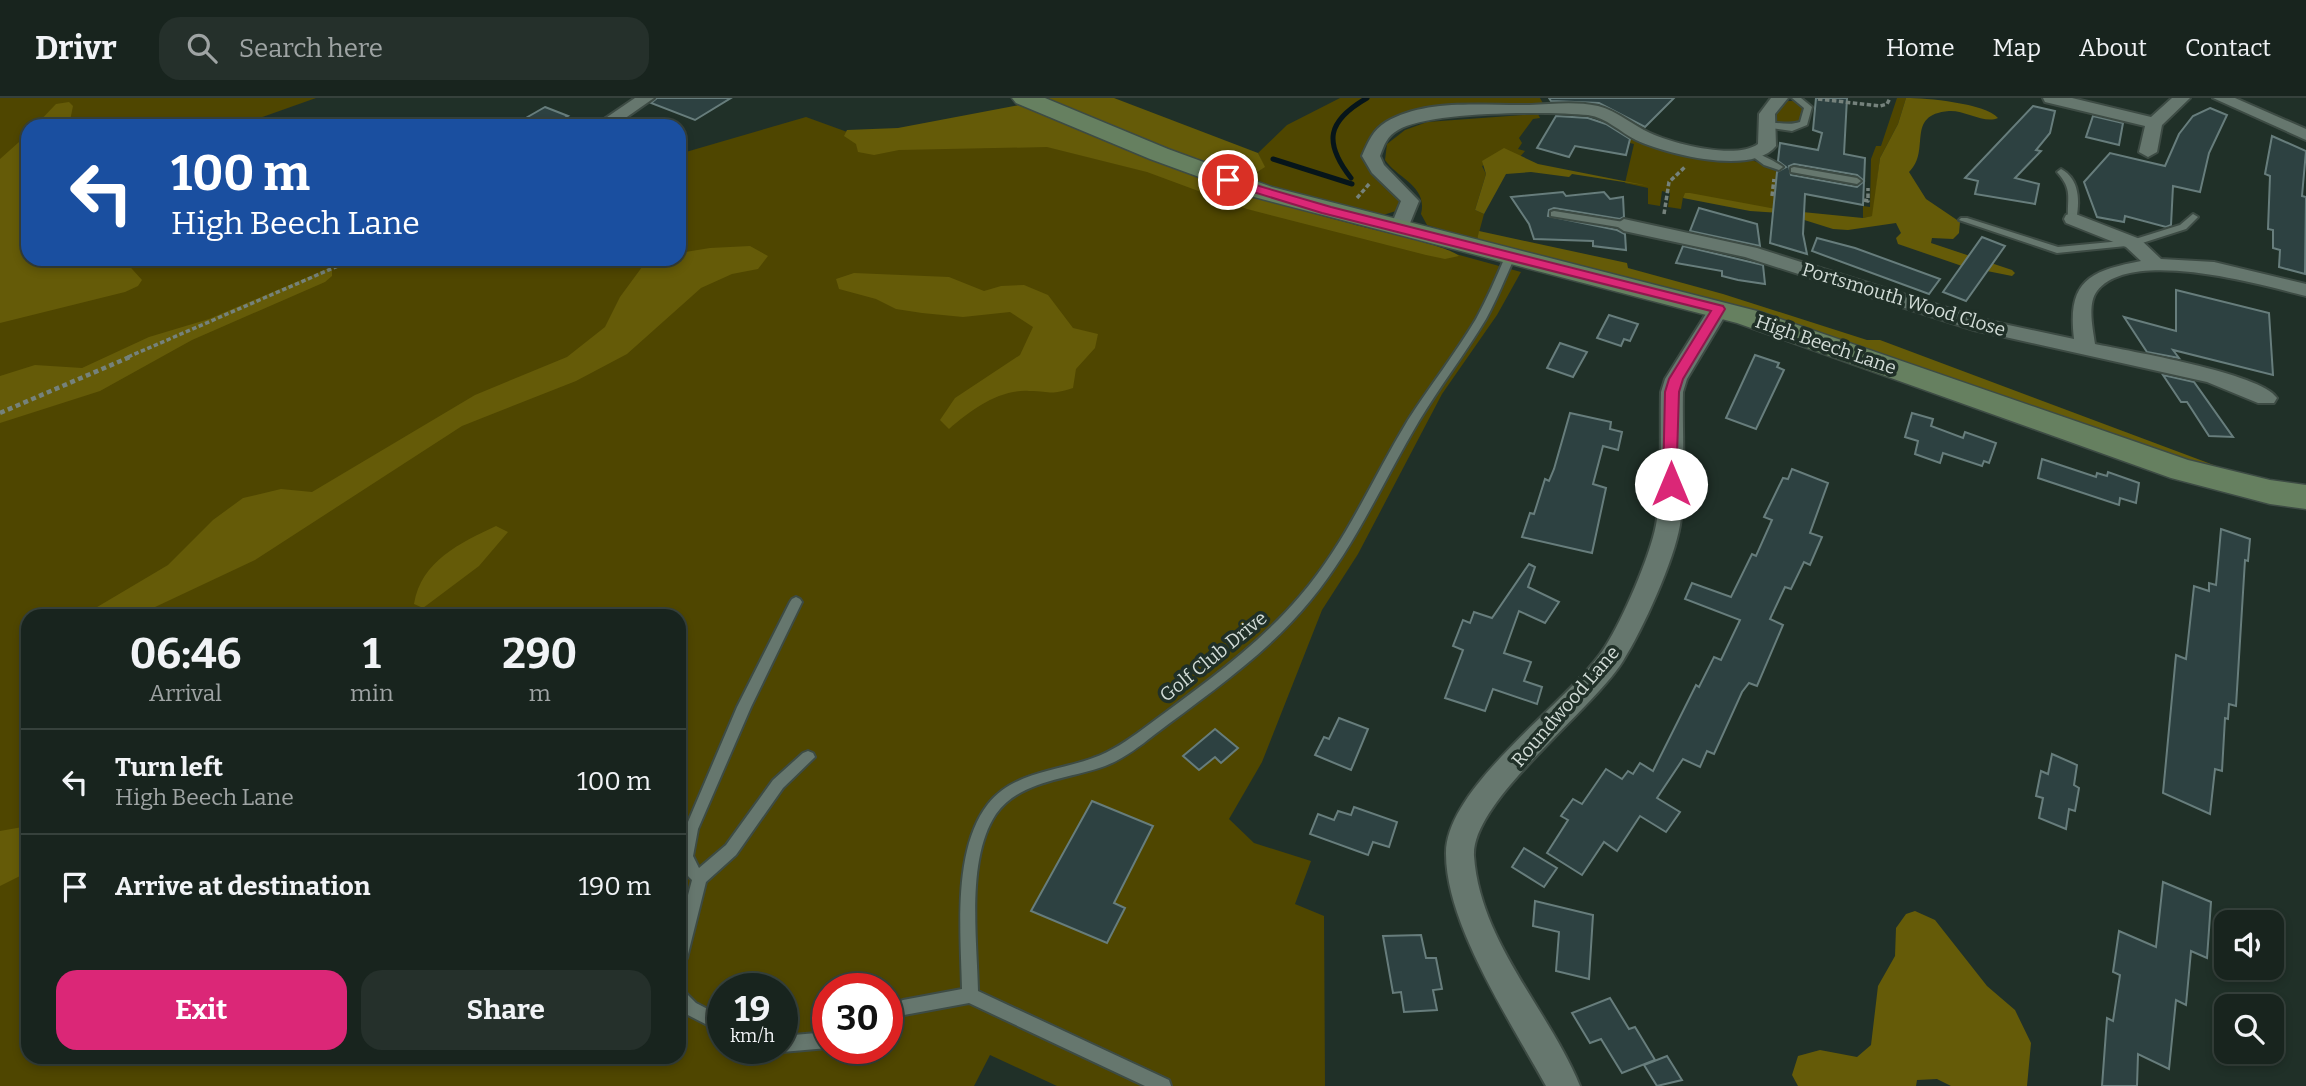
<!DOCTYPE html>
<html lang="en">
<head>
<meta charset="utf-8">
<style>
	:root { --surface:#18241e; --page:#25302b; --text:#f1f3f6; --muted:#9fa4a4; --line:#36413c; --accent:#db2777 }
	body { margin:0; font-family:Bitter,serif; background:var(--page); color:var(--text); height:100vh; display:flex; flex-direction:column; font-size:26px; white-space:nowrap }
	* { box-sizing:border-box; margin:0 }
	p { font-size:23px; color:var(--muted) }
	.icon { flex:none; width:38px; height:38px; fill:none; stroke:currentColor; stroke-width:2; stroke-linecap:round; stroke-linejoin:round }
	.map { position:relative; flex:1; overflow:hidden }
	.panel { position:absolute; left:21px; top:511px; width:665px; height:455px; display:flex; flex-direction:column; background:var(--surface); border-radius:21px; box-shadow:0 4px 10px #0003,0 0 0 2px var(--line) }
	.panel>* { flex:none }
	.guide { position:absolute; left:21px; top:21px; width:665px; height:147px; border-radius:21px; box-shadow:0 4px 10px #0003,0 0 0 2px var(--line); background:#1a4fa0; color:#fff; overflow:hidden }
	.fabs { position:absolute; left:2214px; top:812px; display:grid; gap:14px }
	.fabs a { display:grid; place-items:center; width:70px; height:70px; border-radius:14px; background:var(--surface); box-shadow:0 4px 10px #0003,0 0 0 2px var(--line); font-size:35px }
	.speed { position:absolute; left:707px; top:875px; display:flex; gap:14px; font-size:35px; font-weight:700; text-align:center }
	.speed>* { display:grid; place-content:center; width:91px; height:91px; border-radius:50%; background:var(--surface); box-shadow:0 4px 10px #0003,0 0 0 2px var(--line); line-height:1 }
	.speed small { font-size:18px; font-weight:400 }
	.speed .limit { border:10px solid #d22; background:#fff; color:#111 }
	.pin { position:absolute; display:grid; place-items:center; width:60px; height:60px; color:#fff; margin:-30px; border:4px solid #fff; border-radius:50%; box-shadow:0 2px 7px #0007 }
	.me { position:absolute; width:77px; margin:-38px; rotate:0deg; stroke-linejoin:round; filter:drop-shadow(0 0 5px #0008) }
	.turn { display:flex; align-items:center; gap:24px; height:147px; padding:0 35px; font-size:32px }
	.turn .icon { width:91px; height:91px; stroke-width:2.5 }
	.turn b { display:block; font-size:49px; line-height:60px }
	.eta { display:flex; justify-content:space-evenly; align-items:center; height:119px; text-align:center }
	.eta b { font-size:42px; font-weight:700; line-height:49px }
	.primary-button { display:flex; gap:14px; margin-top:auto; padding:14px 35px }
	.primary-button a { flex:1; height:80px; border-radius:21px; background:var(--accent); color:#fff; font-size:28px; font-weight:700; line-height:80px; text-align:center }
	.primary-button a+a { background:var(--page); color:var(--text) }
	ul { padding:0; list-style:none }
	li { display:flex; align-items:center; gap:21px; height:105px; padding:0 35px; border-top:2px solid var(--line) }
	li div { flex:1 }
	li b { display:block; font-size:26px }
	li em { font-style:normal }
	header { display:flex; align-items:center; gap:42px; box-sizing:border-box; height:98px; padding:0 35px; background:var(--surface); border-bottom:2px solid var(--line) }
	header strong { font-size:33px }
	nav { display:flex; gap:38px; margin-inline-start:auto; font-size:24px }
	.search { width:490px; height:63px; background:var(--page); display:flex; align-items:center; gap:18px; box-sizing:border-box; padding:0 24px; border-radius:21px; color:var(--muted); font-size:26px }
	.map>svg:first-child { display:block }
</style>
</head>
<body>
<header>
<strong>Drivr</strong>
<div class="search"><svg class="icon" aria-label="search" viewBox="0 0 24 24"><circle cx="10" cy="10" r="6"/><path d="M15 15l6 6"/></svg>Search here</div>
<nav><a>Home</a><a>Map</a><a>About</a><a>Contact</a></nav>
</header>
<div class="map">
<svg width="2306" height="988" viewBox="0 0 2306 988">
	<rect width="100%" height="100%" fill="#203028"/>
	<g fill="#4f4600" fill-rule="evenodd">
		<path d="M0,0H316L237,28H28V161H336L347,169L366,161H679V56L806,19L861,39L1043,18L1189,78L1274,106L1521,174L1497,217L1442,296L1358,456L1322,512L1262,664L1229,721L1254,745L1311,763L1295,806L1324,818L1325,988H1057L990,957L974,988H0ZM28,518H679V959H28ZM723,891H782V950H723ZM828,891H887V950H828Z"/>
		<path d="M1340,0H1540L1545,9L1385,26C1344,57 1370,74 1399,99V112L1377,119L1245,82L1264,69L1258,55L1287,27Z"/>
		<polygon points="1897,0 1906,0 1898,26 1880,60 1873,118 1863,120 1863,108 1870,109 1871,61 1876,48 1881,48"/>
		<polygon points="1786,3 1794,3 1802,7 1802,20 1796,25 1775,25 1774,18"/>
		<path d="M1538,16L1540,20L1533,21L1519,40L1522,45L1518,51L1525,53L1519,60L1507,54L1482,68L1486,76L1475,112L1484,116L1477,142L1427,127L1421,116C1428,88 1398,81 1385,62L1387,46L1405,32L1427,24Z"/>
		<polygon points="1633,39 1749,61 1778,72 1774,102 1777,103 1776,114 1683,99 1681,111 1668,109 1670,95 1662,93 1660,108 1648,106 1648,90 1625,85 1634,46 1630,45 1630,41"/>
	</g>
	<g fill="#655b08">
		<polygon points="1044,0 1114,0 1258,55 1265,69 1245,82"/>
		<path d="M1906,0C1926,0 1985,5 1998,20C1984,26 1965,12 1949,13C1904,17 1932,52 1909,74L1926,101L1960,124L1959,135L1953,141L1932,140L1931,145L2012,172L2015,175L2012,178L1962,168L1898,146L1896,140L1901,135L1896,125L1848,132L1833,131L1782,115L1750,113L1683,100L1685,95H1690L1782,112L1863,120L1872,118L1880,60L1898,26Z"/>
		<polygon points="69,4 73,8 69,28 35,28 56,6"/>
		<path d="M1019,7C1129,54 1233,95 1349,125C1368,131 1450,148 1459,158L1445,161L1426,157L1247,111L1147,74L1047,49L899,52L874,57L858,54L856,46L844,38L847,32L898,30Z"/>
		<polygon points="28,36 28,161 123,161 142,182 138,188 125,194 0,225 0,61"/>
		<polygon points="1504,50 1538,66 1649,88 1572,76 1569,79 1531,74 1506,76 1484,116 1475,112 1486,76 1482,63"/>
		<polygon points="1479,133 1627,165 1628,170 1723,196 1867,242 1880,242 2219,369 2200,367 1477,142"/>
		<polygon points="750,148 768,158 758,171 732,176 701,190 627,256 576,283 462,328 255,462 136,518 82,518 168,467 213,422 243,400 281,391 312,394 475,297 567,259 605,229 620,199 642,169 663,161 679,161 679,155 710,150"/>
		<polygon points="327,171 332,173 332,178 325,184 192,242 100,293 0,325 0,278 35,267 82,270 149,239 209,221"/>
		<path d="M854,175L949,179L984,193L1001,188L1024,187L1048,197L1073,230L1098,236L1095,250L1076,271L1073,290C1048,298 1052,293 1029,293C999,291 971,312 949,331L940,322L955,300L1020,257L1033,229L1010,214L963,219L922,215L896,211L876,201L839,191L836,181Z"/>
		<path d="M496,428L508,434L479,468L423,510L414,506C421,463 460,445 496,428Z"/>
		<polygon points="28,728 28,774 0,788 0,733"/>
		<polygon points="1915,813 1935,822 1987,888 2015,912 2031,945 2027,988 1951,988 1937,981 1917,982 1916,988 1798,988 1792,977 1798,958 1820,952 1857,959 1871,947 1878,888 1895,858 1896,830 1906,816"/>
	</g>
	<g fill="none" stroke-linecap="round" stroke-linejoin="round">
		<g stroke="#06151a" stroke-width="5">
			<polyline points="1273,61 1352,86"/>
			<path d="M1351,80C1323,44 1327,23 1367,0"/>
		</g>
	</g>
	<g fill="#2d4141" stroke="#677d7c" stroke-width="2" fill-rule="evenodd">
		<polygon points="657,0 731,0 695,22 651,5"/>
		<polygon points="1549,0 1674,0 1645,29 1599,5 1551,3"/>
		<path d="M1816,0H1847L1844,56L1865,60L1863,107L1805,96L1803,136L1807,156L1770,145L1777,74L1786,69L1778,63L1780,45L1818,52L1822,35L1813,32ZM1794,66L1857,77L1864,83L1857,89L1791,77L1789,68Z"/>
		<polygon points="2033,8 2055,13 2050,35 2036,52 2041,53 2015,80 2039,86 2035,106 1975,96 1978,83 1965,80"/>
		<polygon points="545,9 568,18 550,28 512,28"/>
		<polygon points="2210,10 2227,17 2209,55 2200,94 2173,88 2171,127 2166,129 2125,118 2124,124 2097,119 2084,84 2110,55 2165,68 2179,36 2193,18"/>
		<polygon points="1556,18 1588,20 1606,26 1630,41 1626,57 1575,48 1569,59 1537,50"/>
		<polygon points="2093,18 2123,25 2119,47 2086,39"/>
		<polygon points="2272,38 2306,53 2302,98 2306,99 2305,176 2279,169 2280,152 2273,150 2273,132 2268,131 2270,78 2265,76"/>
		<polygon points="1563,94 1566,98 1604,94 1610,101 1623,99 1624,119 1620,121 1554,110 1549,112 1548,118 1617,132 1625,136 1626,152 1593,148 1593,143 1534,141 1529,126 1511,99"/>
		<polygon points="1699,110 1757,126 1760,148 1690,133"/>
		<polygon points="1982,139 2005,148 1966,203 1943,194"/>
		<polygon points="1817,140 1855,150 1940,181 1929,196 1812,153"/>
		<polygon points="1683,148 1763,167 1765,186 1738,182 1722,178 1722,173 1676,165"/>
		<polygon points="2176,192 2269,215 2273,277 2173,252 2179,260 2147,254 2124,219 2176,233"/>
		<polygon points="1609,217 1638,226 1630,243 1624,241 1621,248 1597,240"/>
		<polygon points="1560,245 1587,254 1573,279 1547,270"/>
		<polygon points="1755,257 1779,265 1777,269 1784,272 1756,331 1726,320"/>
		<polygon points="2163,277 2194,284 2233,339 2209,338 2187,304 2181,304"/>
		<polygon points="1570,315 1611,324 1610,331 1622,334 1618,352 1603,348 1593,386 1606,390 1592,455 1522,439 1530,415 1534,416 1545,381 1549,383 1554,371"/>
		<polygon points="1912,315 1933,321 1931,328 1963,340 1965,334 1996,345 1989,365 1984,363 1982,368 1943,355 1940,365 1915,356 1918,343 1905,339"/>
		<polygon points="2042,361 2096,379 2097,375 2107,378 2108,374 2139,385 2136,405 2120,400 2119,407 2038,380"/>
		<polygon points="1792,371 1828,385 1810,435 1822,439 1810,467 1804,464 1791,491 1785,489 1770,521 1783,527 1757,588 1749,585 1742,594 1714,656 1707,653 1700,669 1683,661 1657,700 1680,714 1666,734 1640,718 1617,753 1604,744 1582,777 1547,755 1568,722 1561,718 1573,701 1582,706 1606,671 1622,681 1628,673 1633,676 1640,665 1653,673 1696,587 1699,589 1714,559 1721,562 1740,522 1685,501 1692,485 1731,499 1752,456 1756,458 1772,422 1764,419 1783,380 1788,381"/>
		<polygon points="2221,431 2250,441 2248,463 2245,462 2236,608 2229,606 2228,621 2225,620 2222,673 2215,671 2210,716 2163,695 2176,557 2186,561 2194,488 2209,493 2209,485 2216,487"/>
		<polygon points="1529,466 1535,469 1528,489 1559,504 1545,525 1519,513 1504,555 1531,564 1524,583 1542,589 1537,606 1493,591 1485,613 1445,600 1463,552 1453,548 1463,522 1470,525 1474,514 1492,520"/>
		<polygon points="1339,620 1368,631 1351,672 1315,657 1324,639 1329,641"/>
		<polygon points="1215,631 1238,650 1221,665 1215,659 1199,672 1183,658"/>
		<polygon points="2052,656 2077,667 2074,687 2079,690 2075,713 2069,711 2066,731 2039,720 2043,700 2036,698 2041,673 2048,676"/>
		<polygon points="1092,703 1153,728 1114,805 1125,810 1107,845 1031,813"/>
		<polygon points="1354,709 1397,724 1389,749 1373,744 1368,757 1310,736 1318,716 1334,722 1338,713 1351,717"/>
		<polygon points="1524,750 1557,770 1544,789 1512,769"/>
		<polygon points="2163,784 2211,804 2207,860 2191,853 2186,907 2176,902 2169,971 2138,956 2137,988 2102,988 2107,920 2113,923 2120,877 2113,874 2119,833 2156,849"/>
		<polygon points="1535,803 1593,817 1589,881 1556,873 1559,834 1533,828"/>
		<polygon points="1421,837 1426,860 1436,860 1442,891 1433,892 1437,912 1404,914 1401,894 1393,895 1383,838"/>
		<polygon points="1610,900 1629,931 1635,929 1655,962 1622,975 1601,941 1590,945 1572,915"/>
		<polygon points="1667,958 1682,982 1657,988 1644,967"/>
	</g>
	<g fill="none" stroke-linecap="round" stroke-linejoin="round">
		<defs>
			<g id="lane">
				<path d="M1792,0H1801L1812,9L1807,27L1792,33L1763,29L1762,27C1773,21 1786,29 1800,24L1804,10Z"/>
				<path d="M1752,54C1757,54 1778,65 1783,69L1779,72L1764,67L1752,58Z"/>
				<polygon points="1794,69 1857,80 1861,83 1857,86 1791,74 1791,70"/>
				<path d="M2061,71C2080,81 2080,104 2076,123H2070L2068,121C2067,99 2073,92 2057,74Z"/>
				<polygon points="1554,113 1624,124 1629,127 1624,130 1551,118 1551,114"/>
				<polygon points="2193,116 2198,119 2186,131 2136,147 2057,155 1959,122 1961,120 1967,120 2058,149 2132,142 2180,127"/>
				<path d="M1510,156L1515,159C1505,180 1497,201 1486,221C1465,256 1440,288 1419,323C1383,383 1355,449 1310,503C1267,556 1208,596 1154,637C1139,649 1123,661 1105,668C1070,681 1020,682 996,716C966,761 977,841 978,893L1169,982L1171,988H1145L969,905L904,917L887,925V909L903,902L962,891C961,836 952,752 988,706C1013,674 1058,673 1093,660C1111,654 1128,642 1143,631C1198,590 1256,550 1300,498C1346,445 1372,381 1408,322C1430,288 1455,256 1476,221C1487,201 1496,180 1505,159Z"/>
				<path d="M796,499L800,501L802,504L751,609L698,731L693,758L699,770L726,747L773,682L803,655L808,653L813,655L815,659L783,690L736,757L706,784L687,860L684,865L679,867V831L692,782C679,770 677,755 682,738L737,609L790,504L792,501Z"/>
				<polygon points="679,890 684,893 696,905 723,919 723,935 684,915 679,909"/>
				<polygon points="828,934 828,950 782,954 776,950 782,950 782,938"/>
			</g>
			<g id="street">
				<polygon points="635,0 654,0 614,28 594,28"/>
				<path d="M1771,0H1788L1775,16L1776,48C1752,78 1666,56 1636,42C1620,34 1607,20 1588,17C1550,13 1428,13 1398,32C1387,38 1384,47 1380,58L1384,67L1419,103L1408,130L1399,136L1390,130L1401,103L1372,75L1362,58C1368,44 1373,32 1386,24C1427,0 1484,8 1529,7C1552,6 1575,3 1598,8C1618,13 1632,27 1650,35C1674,46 1736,62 1758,46L1759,16Z"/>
				<polygon points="2043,0 2072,0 2151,19 2172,0 2190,0 2162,27 2157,54 2148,59 2139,54 2145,28 2045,4"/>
				<polygon points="2213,0 2235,0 2306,31 2306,42"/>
				<path d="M2073,115L2140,141L2161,161L2214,164L2306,186V198C2262,187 2131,149 2097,193C2087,206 2093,231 2095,246C2128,253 2261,275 2277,300L2274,305H2258L2207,284L1974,232L1745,159L1624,133L1615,127L1624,121L1757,150L1985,222L2074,241C2067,183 2089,173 2141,163L2126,149L2066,125L2064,121L2066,117Z"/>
				<path d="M1719,205L1729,211L1687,281L1683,294C1682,333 1686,390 1680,427C1674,463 1643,531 1623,563C1592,613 1471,703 1474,758C1480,844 1549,912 1580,988H1546C1512,926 1446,827 1446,756C1445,688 1569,605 1605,549C1623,521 1650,458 1656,427C1663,390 1660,333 1661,294L1665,281L1709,211Z"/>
			</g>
			<polygon id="secondary" points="1012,0 1045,0 1168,51 1272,89 1757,213 2188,362 2270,382 2306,387 2306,411 2270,406 2171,380 1737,225 1254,99 1150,61 1016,5"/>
		</defs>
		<use href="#lane" stroke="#3d4b44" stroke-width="4"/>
		<use href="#street" stroke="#3d4b44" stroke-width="4"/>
		<use href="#secondary" stroke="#3d4b44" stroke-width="3"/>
		<g stroke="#75827c" stroke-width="3.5" stroke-dasharray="4.5 2.5" stroke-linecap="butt">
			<polyline points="1818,1 1880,8 1887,6 1890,0"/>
			<polyline points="1772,98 1774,81"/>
			<polyline points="1357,100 1370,85"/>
			<polyline points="1864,102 1868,103 1868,90"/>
			<polyline points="1664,116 1669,84 1685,69"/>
			<polyline points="128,259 354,161"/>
		</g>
		<polyline stroke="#75827c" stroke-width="4.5" stroke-dasharray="5 3.5" stroke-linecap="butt" points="0,315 132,258"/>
		<use href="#lane" fill="#66776e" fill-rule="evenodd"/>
		<use href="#street" fill="#66776e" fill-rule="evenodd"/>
		<use href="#secondary" fill="#668060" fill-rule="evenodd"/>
	</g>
	<polygon fill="#db2777" stroke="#8e194d" stroke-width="2" points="1228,79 1331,109 1723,208 1725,211 1683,281 1679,294 1676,390 1671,392 1663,386 1665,294 1669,281 1711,213 1322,115 1224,85 1223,82"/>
	<g text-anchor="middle" stroke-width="7" stroke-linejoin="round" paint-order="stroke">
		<g font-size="19" fill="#d2dcd7" stroke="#203028">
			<text transform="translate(1904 201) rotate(17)" y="7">Portsmouth Wood Close</text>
			<text transform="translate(1826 246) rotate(19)" y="7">High Beech Lane</text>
			<text transform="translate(1213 558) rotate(-39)" y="7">Golf Club Drive</text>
			<text transform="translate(1565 608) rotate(-49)" y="7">Roundwood Lane</text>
		</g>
	</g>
</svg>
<div class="fabs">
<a><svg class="icon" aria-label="sound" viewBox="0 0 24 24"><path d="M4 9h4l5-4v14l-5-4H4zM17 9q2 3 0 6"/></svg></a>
<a><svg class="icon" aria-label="search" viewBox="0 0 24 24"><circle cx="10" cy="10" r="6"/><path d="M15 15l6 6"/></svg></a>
</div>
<div class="speed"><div>19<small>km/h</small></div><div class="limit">30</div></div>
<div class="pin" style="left:1228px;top:82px;background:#d93025"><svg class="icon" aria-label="arrive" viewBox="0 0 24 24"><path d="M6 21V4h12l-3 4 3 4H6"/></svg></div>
<svg class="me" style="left:1671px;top:386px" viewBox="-20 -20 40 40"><circle r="19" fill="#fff"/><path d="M0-13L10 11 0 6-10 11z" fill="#db2777"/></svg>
<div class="guide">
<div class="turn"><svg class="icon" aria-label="left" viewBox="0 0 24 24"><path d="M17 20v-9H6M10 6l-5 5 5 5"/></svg><div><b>100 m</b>High Beech Lane</div></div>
</div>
<section class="panel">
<div class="eta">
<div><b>06:46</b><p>Arrival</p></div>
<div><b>1</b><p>min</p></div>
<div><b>290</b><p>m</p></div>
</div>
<ul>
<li><svg class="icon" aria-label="left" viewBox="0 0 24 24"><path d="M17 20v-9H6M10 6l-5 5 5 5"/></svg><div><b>Turn left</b><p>High Beech Lane</p></div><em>100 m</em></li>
<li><svg class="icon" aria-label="arrive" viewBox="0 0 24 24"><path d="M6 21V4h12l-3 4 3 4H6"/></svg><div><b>Arrive at destination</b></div><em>190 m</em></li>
</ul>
<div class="primary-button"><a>Exit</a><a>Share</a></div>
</section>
</div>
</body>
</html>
